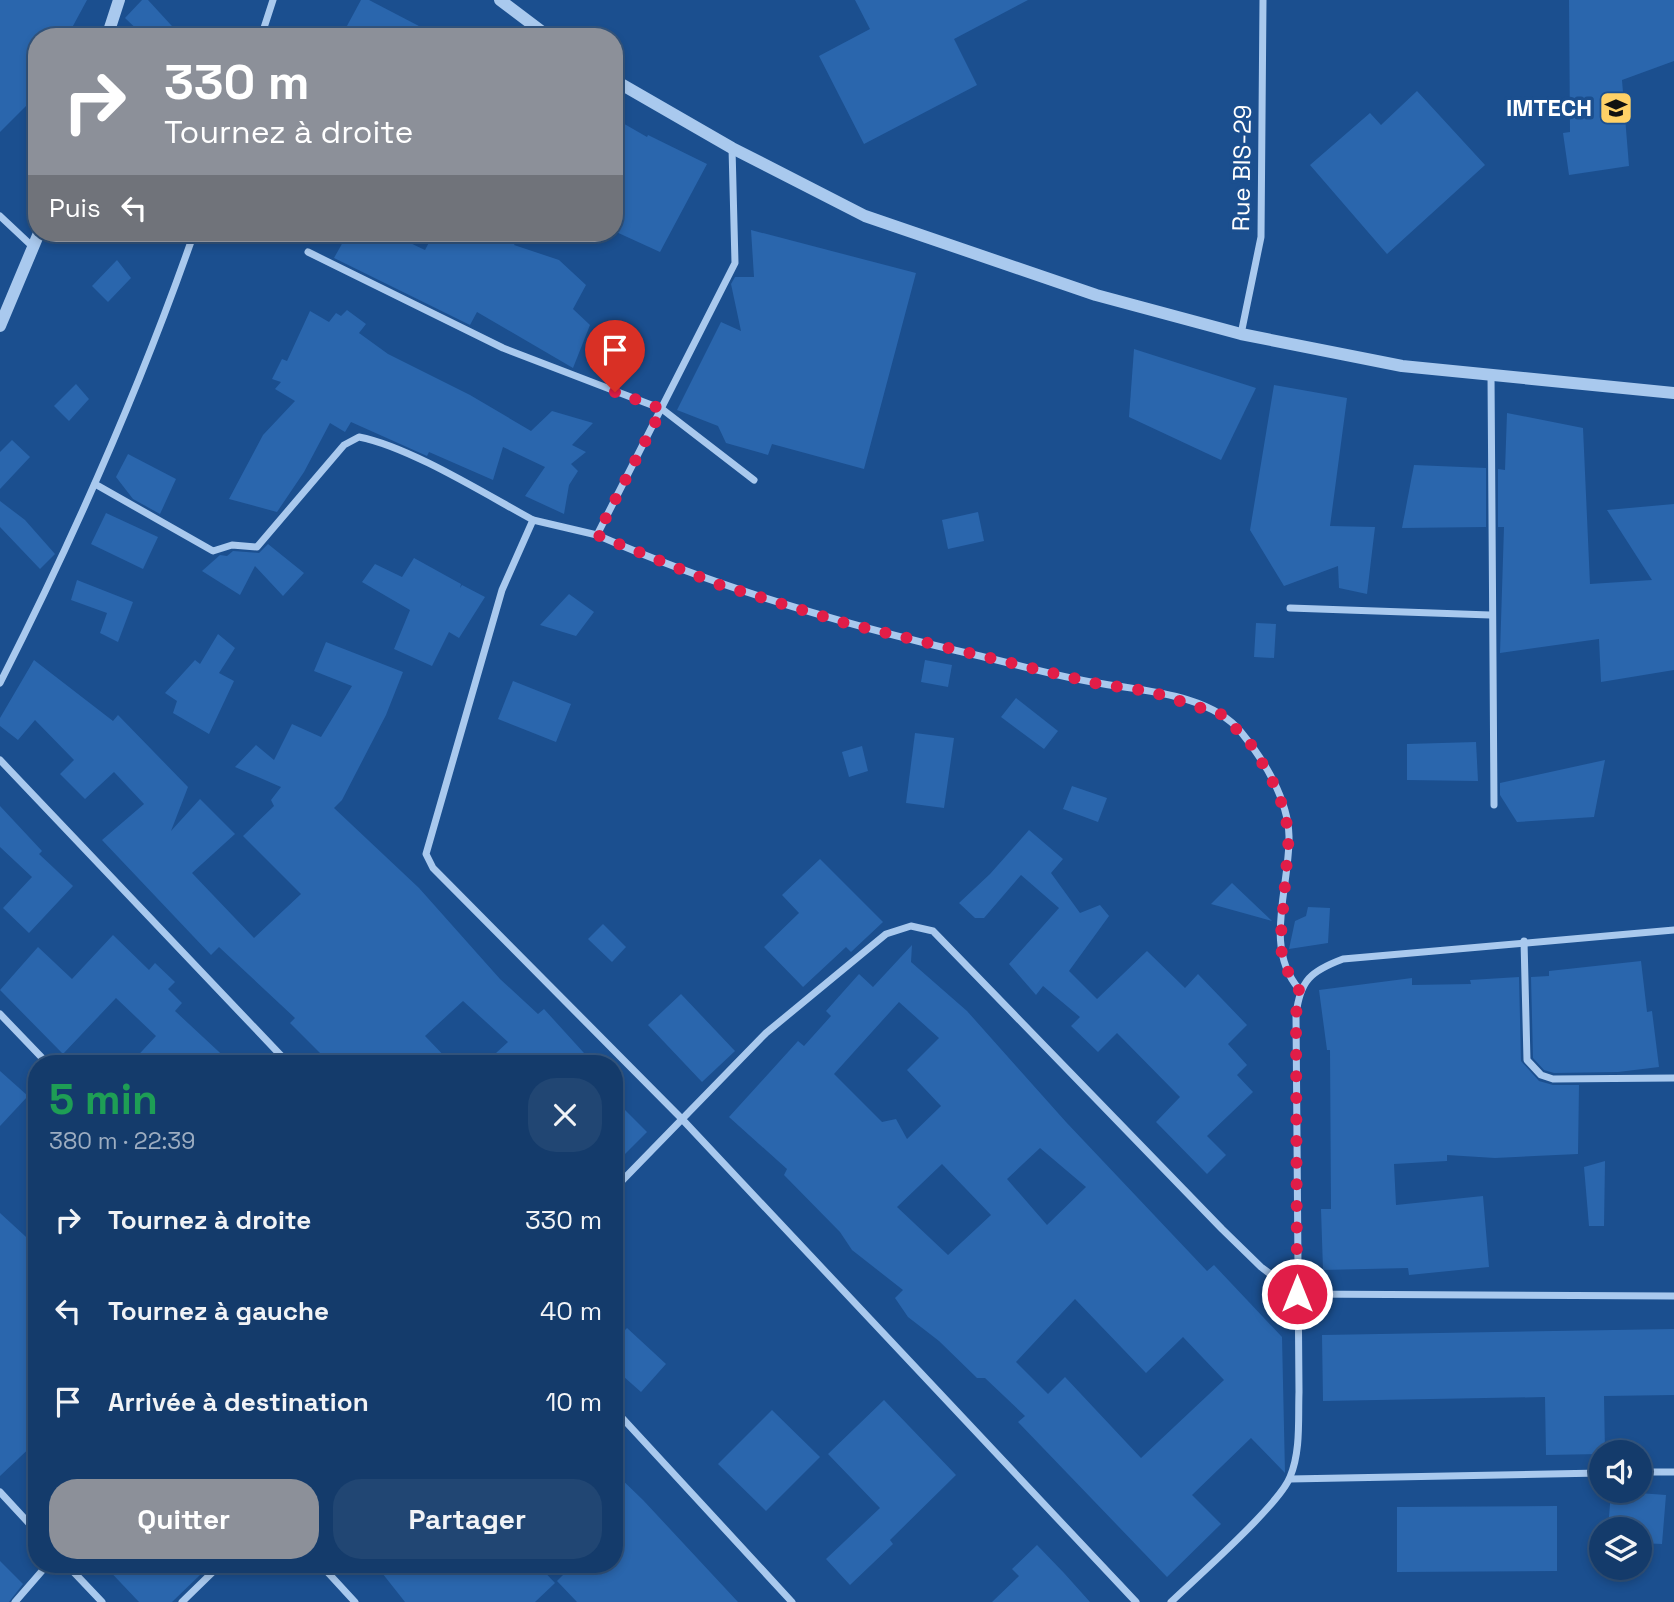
<!DOCTYPE html>
<html lang="fr">
<head>
<meta charset="utf-8">
<style>
	:root { --surface:#143b6b; --page:#214673; --text:#f1f3f6; --muted:#9dadc1; --line:#33557e; --accent:#8c9099 }
	body { margin:0; font-family:"Space Grotesk",sans-serif; background:var(--page); color:var(--text); height:100vh; display:flex; flex-direction:column; font-size:26px; white-space:nowrap }
	* { box-sizing:border-box; margin:0 }
	p { font-size:23px; color:var(--muted) }
	.icon { flex:none; width:38px; height:38px; fill:none; stroke:currentColor; stroke-width:2; stroke-linecap:round; stroke-linejoin:round }
	.map { position:relative; flex:1; overflow:hidden }
	.details { position:absolute; left:28px; top:1055px; width:595px; height:518px; display:flex; flex-direction:column; background:var(--surface); border-radius:28px; box-shadow:0 4px 10px #0003,0 0 0 2px var(--line) }
	.details>* { flex:none }
	.guide { position:absolute; left:28px; top:28px; width:595px; height:214px; border-radius:28px; box-shadow:0 4px 10px #0003,0 0 0 2px var(--line); background:#8c9099; color:#fff; overflow:hidden }
	.controls { position:absolute; left:1589px; top:1440px; display:grid; gap:14px }
	.controls a { display:grid; place-items:center; width:63px; height:63px; border-radius:50%; background:var(--surface); box-shadow:0 4px 10px #0003,0 0 0 2px var(--line); font-size:35px }
	.pin { position:absolute; display:grid; place-items:center; width:60px; height:60px; color:#fff; margin:-72px -30px; border-radius:50% 50% 50% 0; rotate:-45deg; box-shadow:0 0 7px #0007 }
	.pin .icon { rotate:45deg }
	.me { position:absolute; width:77px; margin:-38px; rotate:0deg; stroke-linejoin:round; filter:drop-shadow(0 0 5px #0008) }
	.turn { display:flex; align-items:center; gap:24px; height:147px; padding:0 21px; font-size:32px }
	.turn .icon { width:91px; height:91px; stroke-width:2.5 }
	.turn b { display:block; font-size:49px; line-height:60px }
	.then { display:flex; align-items:center; height:66px; padding:0 21px; background:#0003; gap:14px; font-size:26px }
	.round { display:grid; place-items:center; flex:none; width:74px; height:74px; border-radius:28px; background:var(--page) }
	.headline { display:flex; align-items:center; justify-content:space-between; height:119px; padding:0 21px }
	h1 { font-size:42px; font-weight:600; line-height:52px; color:#1e9e55 }
	.primary-button { display:flex; gap:14px; margin-top:auto; padding:14px 21px }
	.primary-button a { flex:1; height:80px; border-radius:28px; background:var(--accent); color:#fff; font-size:28px; font-weight:600; line-height:80px; text-align:center }
	.primary-button a+a { background:var(--page); color:var(--text) }
	ul { padding:0; list-style:none }
	li { display:flex; align-items:center; gap:21px; height:91px; padding:0 21px }
	li div { flex:1 }
	li b { display:block; font-size:26px }
	li em { font-style:normal }
	.map>svg:first-child { display:block }
</style>
</head>
<body>
<div class="map">
<svg width="1674" height="1602" viewBox="0 0 1674 1602">
	<rect width="100%" height="100%" fill="#1b4f8f"/>
	<g fill="#2a66ad" fill-rule="evenodd">
		<polygon points="0,0 87,0 67,37 37,37 37,95 0,132"/>
		<polygon points="142,0 148,0 182,37 145,37 125,18"/>
		<polygon points="361,0 369,0 440,37 341,37"/>
		<polygon points="855,0 1028,0 954,39 977,85 864,144 819,56 870,29"/>
		<polygon points="1569,0 1674,0 1674,61 1622,80 1629,166 1569,175 1563,133 1570,132"/>
		<polygon points="1417,91 1485,165 1387,254 1310,165 1370,113 1381,125"/>
		<polygon points="614,118 647,137 648,135 707,164 660,252 614,231"/>
		<polygon points="751,230 916,273 864,469 772,444 768,455 726,443 718,426 677,410 721,322 741,331 731,284 735,277 754,277"/>
		<polygon points="348,233 389,233 425,250 434,233 521,233 514,245 559,260 586,285 573,309 590,325 573,368 477,312 470,325 334,258"/>
		<polygon points="117,260 131,278 108,302 92,286"/>
		<polygon points="347,310 366,324 359,333 388,354 470,395 531,431 552,411 593,423 572,445 586,452 571,464 578,471 569,485 564,514 525,496 545,467 503,447 493,480 429,452 427,456 351,422 345,432 330,423 304,472 277,512 229,499 263,435 295,401 275,389 281,382 272,379 282,359 287,361 310,311 329,322 336,313 341,316"/>
		<polygon points="1134,349 1256,388 1221,460 1129,417"/>
		<polygon points="76,384 89,399 69,421 54,406"/>
		<polygon points="1274,385 1347,398 1330,526 1375,527 1367,594 1339,588 1338,566 1284,586 1250,530"/>
		<polygon points="1507,413 1583,428 1590,584 1652,580 1607,510 1674,504 1674,670 1601,682 1599,639 1500,653 1504,527 1498,527 1498,469 1505,470"/>
		<polygon points="12,440 30,457 0,489 0,452"/>
		<polygon points="128,454 176,479 160,514 133,499 116,477"/>
		<polygon points="1414,465 1486,468 1486,527 1402,528"/>
		<polygon points="0,501 25,520 55,554 40,569 0,527"/>
		<polygon points="978,512 984,541 948,549 942,520"/>
		<polygon points="106,513 158,537 143,569 91,544"/>
		<polygon points="268,544 304,573 283,596 255,566 240,595 202,571 220,555 227,556 233,551 259,553"/>
		<polygon points="414,558 461,584 460,588 462,585 485,597 459,638 449,632 432,666 394,649 410,610 362,582 375,564 402,577"/>
		<polygon points="77,580 133,602 118,642 100,633 107,613 71,600"/>
		<polygon points="569,594 594,612 576,636 540,625"/>
		<polygon points="1256,623 1276,624 1274,658 1254,657"/>
		<polygon points="218,634 235,648 219,673 234,681 209,734 173,713 177,701 165,693 195,660 200,664"/>
		<polygon points="326,642 403,672 386,715 342,800 334,808 419,888 500,979 538,1014 544,1009 594,1064 484,1064 508,1042 463,1001 425,1036 452,1064 331,1064 290,1023 295,1018 219,947 211,955 102,840 144,804 114,772 85,799 60,774 74,760 35,720 18,740 0,726 0,718 34,660 113,721 118,715 188,787 171,831 200,799 235,834 192,873 254,938 301,894 243,836 274,806 271,800 281,787 235,767 256,745 274,760 292,724 321,737 352,686 314,671"/>
		<polygon points="925,660 952,665 948,687 921,682"/>
		<polygon points="513,681 571,704 556,742 498,719"/>
		<polygon points="1016,698 1058,731 1044,749 1001,717"/>
		<polygon points="915,733 954,738 944,808 906,803"/>
		<polygon points="1476,742 1478,781 1407,780 1407,744"/>
		<polygon points="862,746 868,771 849,777 842,752"/>
		<polygon points="1605,760 1594,817 1517,822 1500,795 1500,783"/>
		<polygon points="1072,786 1107,798 1098,822 1063,809"/>
		<polygon points="0,806 42,851 39,854 73,886 29,933 3,908 32,877 0,847"/>
		<polygon points="1029,830 1063,859 1051,873 1080,913 1100,905 1109,916 1069,971 1097,999 1147,951 1185,988 1198,974 1247,1025 1228,1044 1247,1065 1237,1075 1253,1092 1207,1136 1226,1155 1207,1174 1156,1122 1180,1097 1117,1033 1098,1052 1071,1026 1080,1017 1043,986 1036,995 1009,964 1059,908 1021,875 984,918 975,918 959,903 990,874"/>
		<polygon points="820,859 883,922 851,952 846,947 803,987 764,947 799,913 782,895"/>
		<polygon points="1232,883 1272,921 1211,904"/>
		<polygon points="1308,907 1330,908 1328,943 1289,949 1295,921 1306,916"/>
		<polygon points="603,924 626,947 612,962 588,939"/>
		<polygon points="113,935 149,970 155,963 175,982 168,989 182,1003 175,1011 232,1064 130,1064 156,1036 116,998 63,1054 0,990 38,947 72,979"/>
		<path d="M912,945L911,962L967,1011L1066,1122L1207,1271L1214,1265L1282,1337L1285,1473L1251,1438L1192,1495L1221,1524L1167,1577L1018,1422L1025,1416L985,1378H977L939,1341L908,1317L895,1298L903,1290L852,1250L840,1232L784,1175L787,1169L729,1117L798,1041L804,1046L831,1016L826,1011L859,974L873,987ZM899,1002L939,1038L907,1070L941,1106L907,1139L896,1119L882,1122L834,1074ZM1040,1148L1086,1187L1047,1225L1007,1179ZM942,1164L991,1215L948,1255L897,1207ZM1075,1299L1146,1373L1183,1337L1224,1380L1141,1458L1065,1377L1048,1394L1016,1362Z"/>
		<polygon points="1641,961 1647,1012 1652,1011 1659,1067 1618,1072 1554,1073 1544,1070 1533,1058 1531,977 1549,976 1549,971"/>
		<polygon points="1519,977 1521,1061 1539,1081 1553,1085 1579,1085 1578,1154 1495,1158 1447,1155 1447,1161 1394,1164 1396,1205 1483,1196 1489,1267 1409,1275 1408,1268 1323,1270 1321,1209 1331,1209 1330,1050 1327,1050 1319,990 1412,978 1412,985 1471,984 1470,980"/>
		<polygon points="681,994 735,1051 702,1082 648,1025"/>
		<polygon points="0,1071 28,1096 0,1126"/>
		<polygon points="614,1099 647,1132 614,1165"/>
		<polygon points="1605,1161 1604,1226 1589,1226 1584,1167"/>
		<polygon points="0,1213 37,1247 37,1441 0,1476"/>
		<polygon points="627,1328 666,1364 641,1392 614,1368 614,1342"/>
		<polygon points="1674,1329 1674,1395 1604,1396 1605,1452 1601,1454 1546,1455 1545,1397 1323,1401 1322,1335"/>
		<polygon points="884,1400 956,1475 890,1540 893,1544 850,1585 826,1559 880,1508 828,1454"/>
		<polygon points="772,1410 820,1457 766,1511 718,1464"/>
		<polygon points="614,1472 643,1500 738,1602 577,1602 557,1581 574,1564 614,1564"/>
		<polygon points="1611,1491 1666,1495 1662,1544 1640,1543 1640,1530 1608,1530"/>
		<polygon points="1557,1506 1557,1571 1397,1572 1397,1507"/>
		<polygon points="1037,1545 1064,1573 1090,1602 992,1602 1019,1576 1012,1569"/>
		<polygon points="0,1561 23,1584 9,1602 0,1602"/>
		<polygon points="103,1564 189,1564 200,1575 172,1602 139,1602"/>
		<polygon points="375,1564 537,1564 555,1583 535,1602 405,1602"/>
	</g>
	<g fill="none" stroke-linecap="round" stroke-linejoin="round">
		<g stroke="#a9c9ee" stroke-width="7">
			<polyline points="261,37 273,0"/>
			<polyline points="732,148 735,263 597,535 533,520 502,590 426,854 433,868 681,1118 1136,1602"/>
			<polyline points="0,216 33,247"/>
			<polyline points="308,252 503,348 662,409 754,480"/>
			<polyline points="1241,334 1261,237 1263,0"/>
			<polyline points="1491,375 1494,805"/>
			<path d="M95,484L213,551L232,545L257,547L344,445L359,437C410,447 485,494 533,520"/>
			<path d="M597,535C720,589 848,626 980,656C1019,665 1059,677 1098,683C1143,691 1210,694 1241,732C1264,760 1288,799 1289,836C1290,887 1263,947 1299,989"/>
			<polyline points="1290,608 1490,615"/>
			<path d="M0,683C74,537 140,388 194,233"/>
			<polyline points="0,760 289,1064"/>
			<polyline points="1524,941 1527,1060 1541,1075 1553,1079 1674,1078"/>
			<polyline points="0,1014 48,1064"/>
			<polyline points="614,1189 766,1033 886,934 911,926 933,931 1222,1229 1261,1267 1297,1294 1674,1296"/>
			<polyline points="614,1409 792,1602"/>
			<polyline points="1640,1472 1674,1472"/>
			<polyline points="1290,1479 1601,1473"/>
			<polyline points="0,1492 37,1532"/>
			<polyline points="66,1564 102,1602"/>
			<polyline points="320,1564 355,1602"/>
			<polyline points="15,1602 48,1564"/>
			<polyline points="182,1602 221,1564"/>
			<path d="M1171,1602C1196,1578 1280,1504 1290,1477C1301,1451 1298,1419 1299,1392L1296,1015C1300,980 1311,971 1343,959L1674,930"/>
		</g>
		<g stroke="#a9c9ee" stroke-width="12">
			<polyline points="500,0 549,37"/>
			<polyline points="107,37 119,0"/>
			<polyline points="614,80 732,148 865,216 1096,295 1241,334 1402,366 1674,393"/>
			<polyline points="0,326 39,233"/>
		</g>
	</g>
	<g fill="none" stroke-linecap="round" stroke-linejoin="round">
		<polyline stroke="#e11d48" stroke-width="12" stroke-dasharray="0 21.6" points="615,392 662,409 597,535 717,584 845,623 1094,683 1152,692 1223,715 1254,748 1276,788 1284,810 1289,835 1281,934 1282,962 1299,989 1296,1015 1297,1294"/>
	</g>
	<defs>
		<symbol id="university-square" viewBox="-11 -11 22 22"><rect x="-9" y="-9" width="18" height="18" rx="4" fill="#ffd166" stroke="#1b4f8f"/><path d="M0-5L7-2L0 1L-7-2ZM-4 1L0 2.5L4 1V4Q0 6-4 4Z" fill="#111"/></symbol>
	</defs>
	<g fill-rule="evenodd">
		<use href="#university-square" x="1597" y="89" width="38" height="38"/>
	</g>
	<g text-anchor="middle" stroke-width="7" stroke-linejoin="round" paint-order="stroke">
		<g font-size="24" font-weight="bold" fill="#fff" stroke="#1b4f8f" text-anchor="end">
			<text x="1592" y="116">IMTECH</text>
		</g>
		<g font-size="24" fill="#fff" stroke="#1b4f8f">
			<text transform="translate(1242 168) rotate(-89)" y="8">Rue BIS-29</text>
		</g>
	</g>
</svg>
<div class="controls">
<a><svg class="icon" aria-label="sound" viewBox="0 0 24 24"><path d="M4 9h4l5-4v14l-5-4H4zM17 9q2 3 0 6"/></svg></a>
<a><svg class="icon" aria-label="layers" viewBox="0 0 24 24"><path d="M12 4l9 5-9 5-9-5zM3 14l9 5 9-5"/></svg></a>
</div>
<div class="pin" style="left:615px;top:392px;background:#d93025"><svg class="icon" aria-label="arrive" viewBox="0 0 24 24"><path d="M6 21V4h12l-3 4 3 4H6"/></svg></div>
<svg class="me" style="left:1297px;top:1294px" viewBox="-20 -20 40 40"><circle r="17" fill="#e11d48" stroke="#fff" stroke-width="3"/><path d="M0-11L8 9 0 5-8 9z" fill="#fff"/></svg>
<div class="guide">
<div class="turn"><svg class="icon" aria-label="right" viewBox="0 0 24 24"><path d="M7 20v-9h11M14 6l5 5-5 5"/></svg><div><b>330 m</b>Tournez à droite</div></div>
<div class="then">Puis<svg class="icon" aria-label="left" viewBox="0 0 24 24"><path d="M17 20v-9H6M10 6l-5 5 5 5"/></svg></div>
</div>
<section class="details">
<div class="headline"><div><h1>5 min</h1><p>380 m · 22:39</p></div><a class="round"><svg class="icon" aria-label="close" viewBox="0 0 24 24"><path d="M6 6l12 12M18 6L6 18"/></svg></a></div>
<ul>
<li><svg class="icon" aria-label="right" viewBox="0 0 24 24"><path d="M7 20v-9h11M14 6l5 5-5 5"/></svg><div><b>Tournez à droite</b></div><em>330 m</em></li>
<li><svg class="icon" aria-label="left" viewBox="0 0 24 24"><path d="M17 20v-9H6M10 6l-5 5 5 5"/></svg><div><b>Tournez à gauche</b></div><em>40 m</em></li>
<li><svg class="icon" aria-label="arrive" viewBox="0 0 24 24"><path d="M6 21V4h12l-3 4 3 4H6"/></svg><div><b>Arrivée à destination</b></div><em>10 m</em></li>
</ul>
<div class="primary-button"><a>Quitter</a><a>Partager</a></div>
</section>
</div>
</body>
</html>
